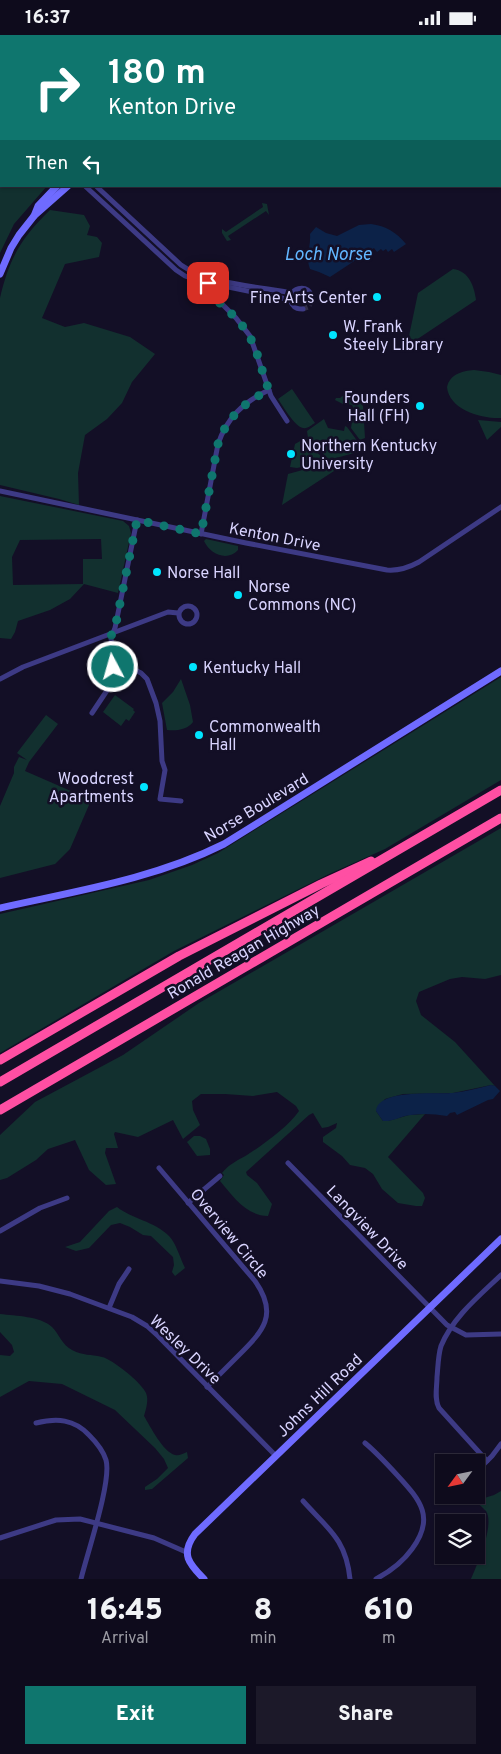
<!DOCTYPE html>
<html lang="en">
<head>
<meta charset="utf-8">
<style>
	:root { --surface:#0e0b1c; --page:#1c1929; --text:#f1f3f6; --muted:#9b9ba3; --line:#2e2b3b; --accent:#0f766e }
	body { margin:0; font-family:Overpass,sans-serif; background:var(--page); color:var(--text); height:100vh; display:flex; flex-direction:column; font-size:19px; white-space:nowrap }
	* { box-sizing:border-box; margin:0 }
	p { font-size:16px; color:var(--muted) }
	.icon { flex:none; width:28px; height:28px; fill:none; stroke:currentColor; stroke-width:2; stroke-linecap:round; stroke-linejoin:round }
	.map { position:relative; height:1544px; overflow:hidden }
	.sheet { display:flex; flex-direction:column; background:var(--surface); flex:1 }
	.sheet>* { flex:none }
	.guide { position:absolute; left:0px; top:0px; width:501px; height:152px; box-shadow:0 1px 4px #0004,0 0 0 1px var(--line); background:#0f766e; color:#fff; overflow:hidden }
	.needle { width:32px; rotate:237deg }
	.fabs { position:absolute; left:435px; top:1419px; display:grid; gap:10px }
	.fabs a { display:grid; place-items:center; width:50px; height:50px; border-radius:0px; background:var(--surface); box-shadow:0 1px 4px #0004,0 0 0 1px var(--line); font-size:25px }
	.pin { position:absolute; display:grid; place-items:center; width:42px; height:42px; color:#fff; margin:-21px; border-radius:10px; box-shadow:0 2px 8px #0006 }
	.me { position:absolute; width:55px; margin:-28px; rotate:354deg; stroke-linejoin:round; filter:drop-shadow(0 0 4px #0008) }
	.turn { display:flex; align-items:center; gap:18px; height:105px; padding:0 25px; font-size:22px }
	.turn .icon { width:65px; height:65px; stroke-width:2.5 }
	.turn b { display:block; font-size:35px; line-height:42px }
	.then { display:flex; align-items:center; height:48px; padding:0 25px; background:#0003; gap:10px; font-size:19px }
	.eta { display:flex; justify-content:space-evenly; align-items:center; height:85px; text-align:center }
	.eta b { font-size:30px; font-weight:800; line-height:35px }
	.primary-button { display:flex; gap:10px; margin-top:auto; padding:10px 25px }
	.primary-button a { flex:1; height:58px; border-radius:0px; background:var(--accent); color:#fff; font-size:20px; font-weight:800; line-height:58px; text-align:center }
	.primary-button a+a { background:var(--page); color:var(--text) }
	.status { display:flex; justify-content:space-between; align-items:center; height:35px; padding:0 25px; background:var(--surface); direction:ltr }
	.status svg { height:14px; fill:currentColor }
	.map>svg:first-child { display:block }
</style>
</head>
<body>
<div class="status"><b>16:37</b><svg viewBox="0 0 49 12"><path d="M0 12V9h3v3zM5 12V6h3v6zM10 12V3h3v9zM15 12V0h3v12zM26 1h20v11H26zM47 4h2v5h-2z"/></svg></div>
<div class="map">
<svg width="501" height="1544" viewBox="0 0 501 1544">
	<rect width="100%" height="100%" fill="#130f26"/>
	<g fill="#12302f" fill-rule="evenodd">
		<polygon points="0,68 1,151 47,151 14,189 0,218"/>
		<polygon points="262,168 267,169 269,180 266,176 228,201 231,205 227,206 222,198 222,194 226,197 263,172"/>
		<path d="M50,175L84,180L90,191L87,200L97,202L102,208L99,222L65,229L42,283L65,292L84,288L130,302L155,319L132,347L122,368L107,384L85,400L78,438L79,470L59,464L0,450V263C9,224 21,203 50,175Z"/>
		<path d="M453,234C469,236 474,251 476,265L413,307L409,301L418,258Z"/>
		<path d="M474,335L489,337L501,340V383C482,384 449,375 447,352C450,339 462,336 474,335Z"/>
		<path d="M292,354L315,388C311,390 308,394 303,393C295,392 283,371 278,364Z"/>
		<polygon points="350,355 363,371 365,403 360,405 351,393 354,374 352,370 348,369 343,369 335,365 336,363 340,363"/>
		<polygon points="324,384 328,393 344,396 345,391 347,392 358,407 356,411 354,418 329,425 308,403 307,396"/>
		<polygon points="478,385 501,387 501,392 487,405"/>
		<polygon points="302,405 305,406 326,426 297,433 290,432 295,409"/>
		<polygon points="328,428 334,436 282,470 288,439"/>
		<path d="M0,461L123,486L129,491L131,498L118,558L84,549L70,564L50,575L18,586L15,597L11,604L0,603ZM101,504L102,524H83V549L13,550L12,522L20,505Z"/>
		<path d="M206,504L238,511V515C227,527 210,519 204,506Z"/>
		<polygon points="501,642 501,745 385,814 329,839 174,916 0,1018 0,879 149,845 192,830 218,818"/>
		<path d="M181,644L190,670L193,687C187,695 176,696 167,695L162,668L173,657Z"/>
		<polygon points="115,660 134,674 133,675 135,677 129,686 126,684 121,691 103,677"/>
		<polygon points="46,680 58,689 29,727 25,736 87,763 89,770 70,814 55,829 0,843 0,771 14,738 14,732 19,722 27,725 17,718"/>
		<path d="M501,793V940L485,944L462,942L450,944L419,957L416,966L421,980L455,1007L495,1051L491,1050L453,1058L403,1059L385,1064L376,1076L383,1086H388L409,1080L425,1079L388,1122L423,1158L425,1163L422,1171H416L398,1168L382,1154L373,1139L365,1133L350,1130L342,1121L323,1107V1102L336,1093L337,1088L328,1092L322,1093L313,1078L309,1080L246,1137L247,1140L257,1148L272,1169L268,1181C246,1181 233,1161 220,1146L224,1140L222,1138C228,1130 238,1125 247,1120C264,1109 288,1092 299,1076L296,1071L277,1057L253,1061L225,1059H201L192,1066L193,1075L200,1090L183,1104L173,1085L138,1102L115,1097L114,1099L118,1113H106L105,1118L116,1149L106,1150L89,1135L75,1105L48,1114L36,1125L7,1143L0,1145V1100L35,1067L123,1020L199,968Z"/>
		<polygon points="194,1101 200,1101 206,1104 210,1114 210,1120 197,1121 187,1107"/>
		<path d="M117,1172C132,1184 154,1186 169,1201C176,1208 180,1223 185,1233L175,1241L172,1237L174,1230L173,1222L151,1201L143,1200L130,1192L120,1188L111,1190L89,1213L76,1216L65,1212L80,1207L109,1176Z"/>
		<path d="M0,1279C16,1281 40,1281 52,1292C59,1299 62,1310 72,1315C84,1321 90,1319 102,1322C112,1324 142,1348 146,1358C149,1365 146,1374 144,1381C150,1391 163,1417 175,1420C179,1421 182,1419 187,1417L188,1423L152,1454L145,1455V1452L157,1444L168,1433L164,1424L155,1413L115,1375L62,1349L29,1346L0,1362V1320L10,1321L14,1317L12,1310L0,1297Z"/>
		<path d="M501,1456V1544H471C477,1530 495,1490 486,1476C481,1471 474,1465 469,1460H476L481,1464L494,1460Z"/>
	</g>
	<g fill="#0c2248">
		<path d="M371,189C386,191 396,197 406,209L394,217L392,214L388,217L386,214L383,216L381,214L377,217L374,213L330,242L319,237L310,234C305,221 311,213 310,199L316,192L326,198L337,201L359,190Z"/>
		<path d="M491,1050L495,1051L500,1056L493,1064L488,1065L457,1080L455,1077L450,1078L447,1081C435,1079 423,1078 411,1080C401,1081 392,1087 383,1086L376,1076C377,1054 436,1059 452,1058C465,1057 478,1053 491,1050Z"/>
	</g>
	<g fill="none" stroke-linecap="round" stroke-linejoin="round">
		<polyline stroke="#0c2248" stroke-width="2" points="0,135 1,133"/>
		<polyline stroke="#312d47" stroke-width="5" stroke-dasharray="5 2.5" stroke-linecap="butt" points="303,274 308,272 312,266"/>
		<g stroke="#3d3a85" stroke-width="5">
			<polyline points="500,73 501,74"/>
			<polyline points="85,151 176,235 185,241 199,246 291,265"/>
			<path d="M96,151L181,230C206,248 260,252 292,258"/>
			<polyline points="208,244 207,252 208,255 236,283 250,301 271,361 287,386"/>
			<path d="M303,274C299,274 295,274 292,269C283,254 312,244 312,266"/>
			<path d="M0,456L246,508L387,535C399,536 408,533 419,527L501,472"/>
			<path d="M201,499L218,409C227,383 243,367 269,355"/>
			<circle cx="188" cy="580" r="9"/>
			<polyline points="113,631 131,633 141,638 147,644 156,668 160,686 162,726 165,735 160,764 181,766"/>
			<polyline points="0,644 23,632 168,577 178,578"/>
			<polyline points="92,678 112,648 114,639 111,603 115,593 137,485"/>
			<polyline points="288,1128 447,1290 466,1300 501,1299"/>
			<path d="M159,1133L255,1246C279,1280 263,1296 238,1321C228,1331 218,1341 207,1352"/>
			<polyline points="188,1168 220,1141"/>
			<polyline points="0,1196 40,1173 67,1163"/>
			<polyline points="0,1246 39,1251 70,1259 132,1282 147,1291 158,1301 276,1421"/>
			<polyline points="109,1273 119,1249 129,1234"/>
			<path d="M36,1388C57,1383 74,1384 89,1400C96,1407 103,1415 106,1425C112,1446 87,1519 81,1544"/>
			<path d="M365,1408C377,1418 387,1429 398,1441C421,1466 435,1483 412,1514C402,1528 391,1536 376,1544"/>
			<path d="M487,1426L439,1373C434,1364 437,1352 437,1342C438,1332 438,1321 441,1311C453,1282 479,1261 501,1240"/>
			<polyline points="476,1437 492,1421 501,1409"/>
			<path d="M303,1466C328,1494 346,1504 350,1544"/>
			<polyline points="0,1503 56,1485 80,1484 154,1503 186,1517"/>
		</g>
		<g stroke="#6f6bff" stroke-width="7">
			<polyline points="292,1 294,0"/>
			<polyline points="309,1 312,0"/>
			<polyline points="0,48 1,49"/>
			<polyline points="0,62 1,63"/>
			<polyline points="34,181 68,151"/>
			<polyline points="0,239 11,213 19,200 34,181 38,171 57,151"/>
			<path d="M0,873C76,856 154,844 224,809L501,636"/>
			<path d="M204,1544C189,1529 180,1519 195,1499L501,1204"/>
		</g>
		<g stroke="#ff4fa3" stroke-width="9">
			<polyline points="0,1025 179,921 321,849 371,826"/>
			<polyline points="0,1047 501,755"/>
			<polyline points="0,1075 501,783"/>
		</g>
	</g>
	<g fill="none" stroke-linecap="round" stroke-linejoin="round">
		<path stroke="#0f766e" stroke-width="9" stroke-dasharray="0 16.2" d="M113,632L110,603L115,593L137,485L201,499L218,409C227,382 244,368 269,355C261,336 258,313 246,296C236,280 220,270 208,256V248"/>
	</g>
	<g fill="#00e5ff" stroke="#130f26" stroke-width="2">
		<circle cx="377" cy="262" r="5"/>
		<circle cx="333" cy="300" r="5"/>
		<circle cx="420" cy="371" r="5"/>
		<circle cx="291" cy="419" r="5"/>
		<circle cx="157" cy="537" r="5"/>
		<circle cx="238" cy="560" r="5"/>
		<circle cx="193" cy="632" r="5"/>
		<circle cx="199" cy="700" r="5"/>
		<circle cx="144" cy="752" r="5"/>
	</g>
	<g text-anchor="middle" stroke-width="5" stroke-linejoin="round" paint-order="stroke">
		<g font-size="16" fill="#d9d4ff" stroke="#130f26" text-anchor="start">
			<text x="367" y="268" text-anchor="end">Fine Arts Center</text>
			<text x="343" y="297">W. Frank<tspan x="343" dy="18">Steely Library</tspan></text>
			<text x="410" y="368" text-anchor="end">Founders<tspan x="410" dy="18">Hall (FH)</tspan></text>
			<text x="301" y="416">Northern Kentucky<tspan x="301" dy="18">University</tspan></text>
			<text x="167" y="543">Norse Hall</text>
			<text x="248" y="557">Norse<tspan x="248" dy="18">Commons (NC)</tspan></text>
			<text x="203" y="638">Kentucky Hall</text>
			<text x="209" y="697">Commonwealth<tspan x="209" dy="18">Hall</tspan></text>
			<text x="134" y="749" text-anchor="end">Woodcrest<tspan x="134" dy="18">Apartments</tspan></text>
		</g>
		<g font-size="16" fill="#d9d4ff" stroke="#130f26">
			<text transform="translate(275 501) rotate(11)" y="6">Kenton Drive</text>
			<text transform="translate(256 772) rotate(-31)" y="6">Norse Boulevard</text>
			<text transform="translate(243 916) rotate(-30)" y="6">Ronald Reagan Highway</text>
			<text transform="translate(368 1192) rotate(46)" y="6">Langview Drive</text>
			<text transform="translate(230 1198) rotate(50)" y="6">Overview Circle</text>
			<text transform="translate(186 1314) rotate(44)" y="6">Wesley Drive</text>
			<text transform="translate(319 1360) rotate(-44)" y="6">Johns Hill Road</text>
		</g>
		<g font-size="18" font-style="italic" fill="#62b6ff" stroke="#130f26">
			<text x="328" y="225">Loch Norse</text>
		</g>
	</g>
</svg>
<div class="fabs">
<a><svg class="needle" viewBox="-14 -14 28 28"><path d="M0-13l5 13h-10z" fill="#e53935"/><path d="M0 13l5-13h-10z" fill="#9b9ba3"/></svg></a>
<a><svg class="icon" aria-label="layers" viewBox="0 0 24 24"><path d="M12 4l9 5-9 5-9-5zM3 14l9 5 9-5"/></svg></a>
</div>
<div class="pin" style="left:208px;top:248px;background:#d93025"><svg class="icon" aria-label="arrive" viewBox="0 0 24 24"><path d="M6 21V4h12l-3 4 3 4H6"/></svg></div>
<svg class="me" style="left:113px;top:632px" viewBox="-20 -20 40 40"><circle r="17" fill="#0f766e" stroke="#fff" stroke-width="3"/><path d="M0-11L8 9 0 5-8 9z" fill="#fff"/></svg>
<div class="guide">
<div class="turn"><svg class="icon" aria-label="right" viewBox="0 0 24 24"><path d="M7 20v-9h11M14 6l5 5-5 5"/></svg><div><b>180 m</b>Kenton Drive</div></div>
<div class="then">Then<svg class="icon" aria-label="left" viewBox="0 0 24 24"><path d="M17 20v-9H6M10 6l-5 5 5 5"/></svg></div>
</div>
</div>
<section class="sheet">
<div class="eta">
<div><b>16:45</b><p>Arrival</p></div>
<div><b>8</b><p>min</p></div>
<div><b>610</b><p>m</p></div>
</div>
<div class="primary-button"><a>Exit</a><a>Share</a></div>
</section>
</body>
</html>
